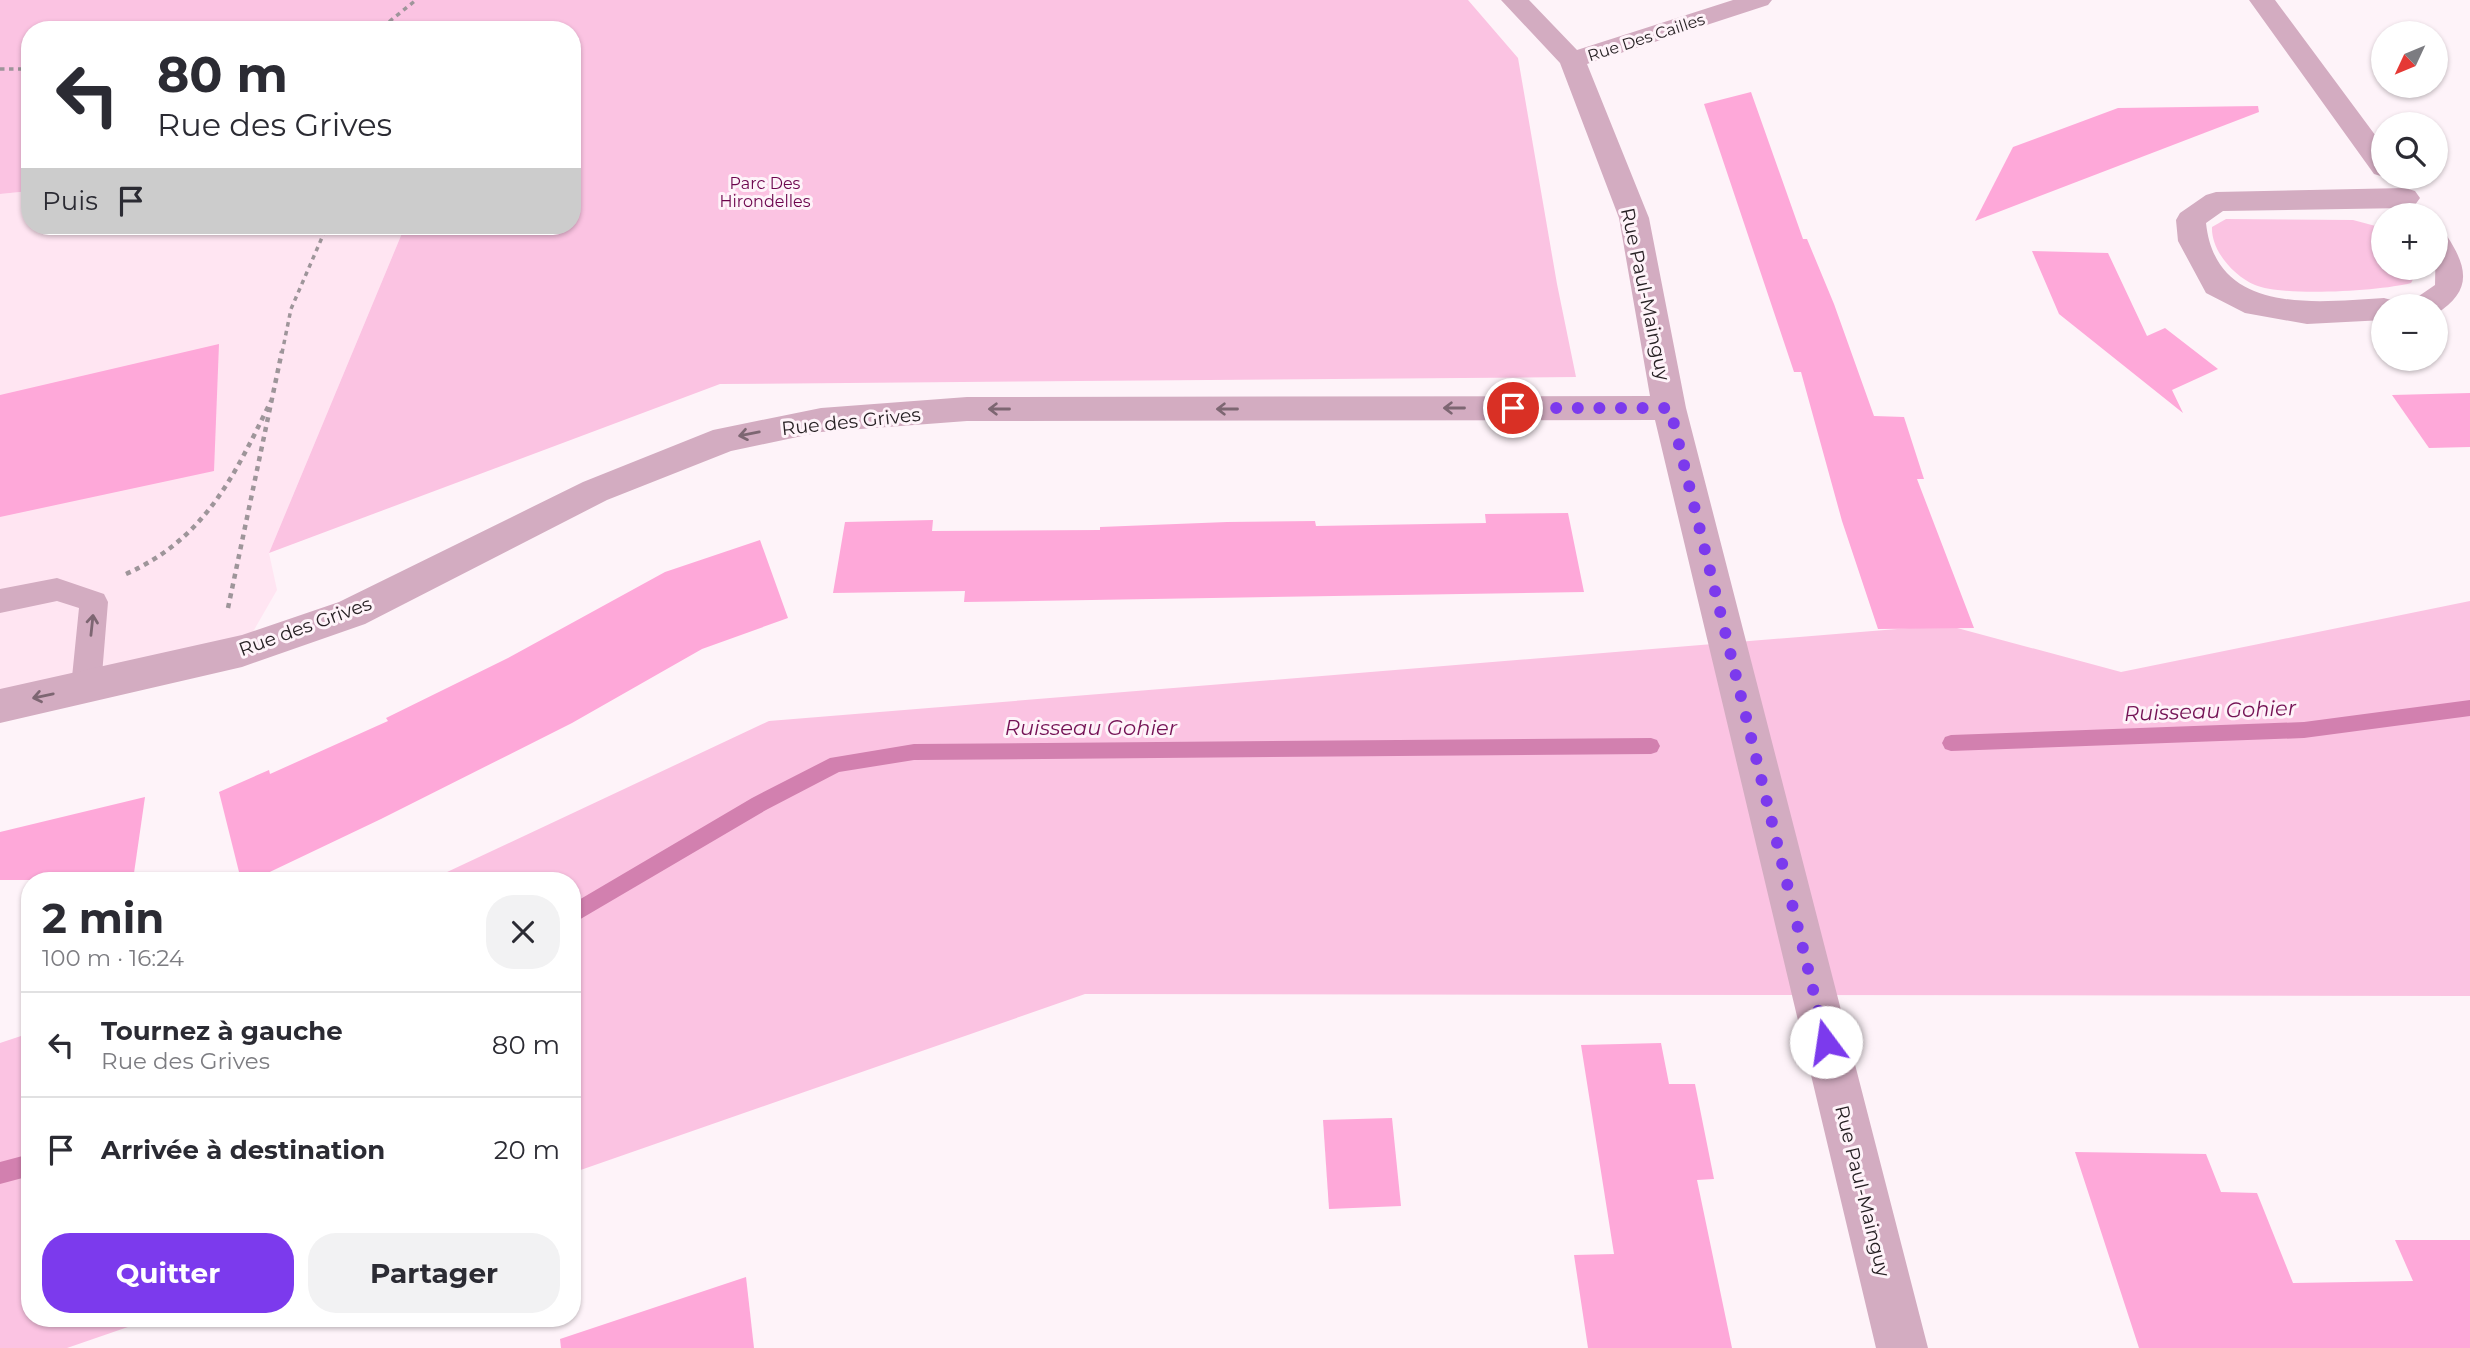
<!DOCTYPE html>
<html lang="fr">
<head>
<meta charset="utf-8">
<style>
	:root { --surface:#fff; --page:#f2f2f3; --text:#2b2b33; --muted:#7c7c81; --line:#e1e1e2; --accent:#7c3aed }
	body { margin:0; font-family:Montserrat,sans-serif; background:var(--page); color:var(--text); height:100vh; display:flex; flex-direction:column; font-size:26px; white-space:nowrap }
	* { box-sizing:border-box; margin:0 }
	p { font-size:23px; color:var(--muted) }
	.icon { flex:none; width:38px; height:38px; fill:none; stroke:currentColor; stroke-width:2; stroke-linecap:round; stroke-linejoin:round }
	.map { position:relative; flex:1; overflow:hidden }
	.panel { position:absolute; left:21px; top:872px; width:560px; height:455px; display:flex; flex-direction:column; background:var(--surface); border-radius:28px; box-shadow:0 2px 5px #0004 }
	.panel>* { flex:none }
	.hud { position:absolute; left:21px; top:21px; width:560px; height:214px; border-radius:28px; box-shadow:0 2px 5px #0004; background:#fff; color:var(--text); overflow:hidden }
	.needle { width:46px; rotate:226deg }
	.controls { position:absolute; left:2371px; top:21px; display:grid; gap:14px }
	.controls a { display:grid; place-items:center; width:77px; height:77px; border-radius:50%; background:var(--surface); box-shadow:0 2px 5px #0004; font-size:35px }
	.pin { position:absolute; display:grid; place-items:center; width:60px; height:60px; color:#fff; margin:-30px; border:4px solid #fff; border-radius:50%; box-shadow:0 2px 7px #0007 }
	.me { position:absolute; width:77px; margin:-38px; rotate:346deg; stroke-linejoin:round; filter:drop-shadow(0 0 5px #0008) }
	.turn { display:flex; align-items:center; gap:24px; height:147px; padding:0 21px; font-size:32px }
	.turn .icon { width:91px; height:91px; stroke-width:2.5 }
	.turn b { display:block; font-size:49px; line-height:60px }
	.then { display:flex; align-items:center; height:66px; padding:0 21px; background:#0003; gap:14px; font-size:26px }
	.round { display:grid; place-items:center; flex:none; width:74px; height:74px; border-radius:28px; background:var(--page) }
	.summary { display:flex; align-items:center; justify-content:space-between; height:119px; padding:0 21px }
	h1 { font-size:42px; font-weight:700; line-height:52px }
	.primary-button { display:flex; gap:14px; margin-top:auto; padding:14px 21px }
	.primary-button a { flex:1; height:80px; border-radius:28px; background:var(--accent); color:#fff; font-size:28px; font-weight:700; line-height:80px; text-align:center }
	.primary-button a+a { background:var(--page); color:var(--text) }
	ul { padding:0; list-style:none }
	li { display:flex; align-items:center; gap:21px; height:105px; padding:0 21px; border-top:2px solid var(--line) }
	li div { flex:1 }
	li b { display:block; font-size:26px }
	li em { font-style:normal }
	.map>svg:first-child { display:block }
</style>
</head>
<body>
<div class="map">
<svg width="2470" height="1348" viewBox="0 0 2470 1348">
	<rect width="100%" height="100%" fill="#fef3f9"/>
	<polygon fill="#ffe5f2" points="30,191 30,226 405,226 269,553 277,590 242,651 0,706 0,194"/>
	<g fill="#fbc3e2">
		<polygon points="0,0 1468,0 1518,58 1557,284 1576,377 720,384 269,553 405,226 572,226 572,30 30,30 30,191 0,194"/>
		<path d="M2226,219L2353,220L2383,228L2384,268H2419L2411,283C2381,291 2282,297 2255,285C2234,276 2211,251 2212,227Z"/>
		<polygon points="2470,601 2470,996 1085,994 572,1173 572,880 430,880 769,721 1946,625 2121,672"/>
		<polygon points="30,1033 30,1318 154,1318 67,1348 0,1348 0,1043"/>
	</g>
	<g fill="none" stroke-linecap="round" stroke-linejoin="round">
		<g fill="#d280af" fill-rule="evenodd">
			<polygon points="2470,700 2470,716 2304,738 1951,751 1945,749 1942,743 1945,737 1951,735 2304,722"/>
			<polygon points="1651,738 1657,740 1660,746 1657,752 1651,754 914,760 839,772 766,810 572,924 572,904 752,798 830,758 914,744"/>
			<polygon points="30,1154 30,1176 0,1184 0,1162"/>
		</g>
	</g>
	<g fill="#fea8d9">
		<polygon points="1751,92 1803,239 1807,239 1834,304 1874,416 1904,417 1924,479 1917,479 1974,628 1878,629 1842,521 1801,372 1794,372 1704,104"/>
		<polygon points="2258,106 2259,112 1975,221 2013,147 2118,108"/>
		<polygon points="2032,251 2108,253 2147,336 2165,328 2218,369 2172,390 2183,413 2059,314"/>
		<polygon points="219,344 214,471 0,517 0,395"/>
		<polygon points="2470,393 2470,447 2429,448 2392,395"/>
		<polygon points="1568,513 1584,592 964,602 965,591 833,593 845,522 933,520 932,531 1100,530 1100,527 1227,522 1315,521 1316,526 1486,523 1485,514"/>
		<polygon points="760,540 788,618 702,649 572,723 381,819 253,880 241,880 219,792 269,770 270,774 388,721 386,718 508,658 665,572"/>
		<polygon points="145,797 133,880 0,880 0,832"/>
		<polygon points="1661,1043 1669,1084 1695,1084 1714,1179 1697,1180 1732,1348 1588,1348 1574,1255 1614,1254 1581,1045"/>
		<polygon points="1392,1118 1401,1206 1329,1209 1323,1120"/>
		<polygon points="2075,1152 2206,1154 2221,1192 2257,1193 2293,1283 2413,1281 2395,1240 2470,1240 2470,1348 2139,1348"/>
		<polygon points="746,1277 754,1348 561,1348 560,1339"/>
	</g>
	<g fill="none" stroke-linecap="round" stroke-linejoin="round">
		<g stroke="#9e959a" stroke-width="3.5" stroke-dasharray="4.5 4.5" stroke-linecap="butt">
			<polyline points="386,30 390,21 416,0"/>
			<polyline points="0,69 30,69"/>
			<polyline points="282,353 291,309 327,226"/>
		</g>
		<g stroke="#9e959a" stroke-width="4.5" stroke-dasharray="5 5" stroke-linecap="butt">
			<path d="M126,574C206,538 234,476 271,401"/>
			<polyline points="228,608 282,351"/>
		</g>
		<polygon fill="#d3acc1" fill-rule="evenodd" points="57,578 104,594 108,602 101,687 97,696 86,700 75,696 71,687 79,608 57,601 0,613 0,589"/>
		<g fill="#d3acc1" fill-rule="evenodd">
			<polygon points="1501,0 1529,0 1577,50 1733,0 1772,0 1768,5 1587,64 1649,218 1686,408 1928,1348 1876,1348 1655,420 967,421 821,432 731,451 607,500 365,624 242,667 0,723 0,689 242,635 339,602 583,482 713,430 821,408 967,397 1650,396 1619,218 1560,63"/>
			<polygon points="2249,0 2275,0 2384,147 2384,177 2386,177 2384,177 2374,174"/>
			<path d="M2405,188L2415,191L2420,198L2415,205L2405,208L2223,211L2206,223C2216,316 2316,302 2384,298L2395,301L2398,306H2384V320L2307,324L2245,313L2206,293L2178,241L2176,220L2180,213L2206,195L2216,192Z"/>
			<path d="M2436,233L2447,236C2470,271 2470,292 2436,314V306H2411L2416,298L2435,285Z"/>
		</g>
	</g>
	<defs><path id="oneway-shaft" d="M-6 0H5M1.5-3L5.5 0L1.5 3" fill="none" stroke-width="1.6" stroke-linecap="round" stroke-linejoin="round" transform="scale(1.75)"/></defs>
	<g stroke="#7d6672">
		<use href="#oneway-shaft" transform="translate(1454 408) rotate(180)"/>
		<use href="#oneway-shaft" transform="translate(999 409) rotate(180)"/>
		<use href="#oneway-shaft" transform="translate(1227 409) rotate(180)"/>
		<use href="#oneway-shaft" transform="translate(749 434) rotate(169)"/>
		<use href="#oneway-shaft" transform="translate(92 625) rotate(-84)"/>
		<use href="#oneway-shaft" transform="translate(43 696) rotate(168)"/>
	</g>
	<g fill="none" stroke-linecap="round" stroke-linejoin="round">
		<polyline stroke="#7c3aed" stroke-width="12" stroke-dasharray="0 21.6" points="1513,408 1670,408 1826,1042"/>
	</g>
	<g text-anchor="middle" stroke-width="6" stroke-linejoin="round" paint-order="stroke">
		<g font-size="16" fill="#272124" stroke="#fef3f9">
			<text transform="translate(1646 37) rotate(-18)" y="6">Rue Des Cailles</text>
		</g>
		<g font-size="16" fill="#6c054d" stroke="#fef3f9">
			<text x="765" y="189">Parc Des<tspan x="765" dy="18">Hirondelles</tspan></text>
		</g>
		<g font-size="19" fill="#272124" stroke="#fef3f9">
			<text transform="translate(1646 294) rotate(78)" y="7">Rue Paul-Mainguy</text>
			<text transform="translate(851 421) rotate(-6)" y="7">Rue des Grives</text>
			<text transform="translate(305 626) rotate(-20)" y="7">Rue des Grives</text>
			<text transform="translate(1863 1191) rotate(76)" y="7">Rue Paul-Mainguy</text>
		</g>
		<g font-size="21" font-style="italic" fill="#741255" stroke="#fef3f9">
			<text transform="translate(2210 711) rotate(-2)" y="7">Ruisseau Gohier</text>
			<text x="1091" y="735">Ruisseau Gohier</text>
		</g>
	</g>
</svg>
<div class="controls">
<a><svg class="needle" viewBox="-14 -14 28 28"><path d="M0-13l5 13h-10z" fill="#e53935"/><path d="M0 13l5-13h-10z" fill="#7c7c81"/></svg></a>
<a><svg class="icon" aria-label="search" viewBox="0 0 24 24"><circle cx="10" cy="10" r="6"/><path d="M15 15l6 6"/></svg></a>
<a>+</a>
<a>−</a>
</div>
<div class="pin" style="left:1513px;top:408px;background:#d93025"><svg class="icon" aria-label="arrive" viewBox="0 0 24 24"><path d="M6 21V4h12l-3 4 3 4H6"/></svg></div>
<svg class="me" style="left:1826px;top:1042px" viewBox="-20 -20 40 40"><circle r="19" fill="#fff"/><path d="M0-13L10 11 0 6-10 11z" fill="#7c3aed"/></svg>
<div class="hud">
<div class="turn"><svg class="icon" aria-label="left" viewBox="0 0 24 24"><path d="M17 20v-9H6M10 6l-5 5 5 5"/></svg><div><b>80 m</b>Rue des Grives</div></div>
<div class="then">Puis<svg class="icon" aria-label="arrive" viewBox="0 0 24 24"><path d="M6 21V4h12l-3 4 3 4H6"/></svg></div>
</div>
<section class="panel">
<div class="summary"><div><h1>2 min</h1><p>100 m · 16:24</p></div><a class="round"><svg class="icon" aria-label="close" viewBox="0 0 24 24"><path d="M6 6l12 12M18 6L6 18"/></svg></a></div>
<ul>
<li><svg class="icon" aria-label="left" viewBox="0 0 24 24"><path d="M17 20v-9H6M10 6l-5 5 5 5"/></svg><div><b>Tournez à gauche</b><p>Rue des Grives</p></div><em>80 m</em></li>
<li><svg class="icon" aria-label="arrive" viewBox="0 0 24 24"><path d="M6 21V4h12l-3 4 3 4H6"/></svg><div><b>Arrivée à destination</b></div><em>20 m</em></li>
</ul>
<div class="primary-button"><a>Quitter</a><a>Partager</a></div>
</section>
</div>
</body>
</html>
